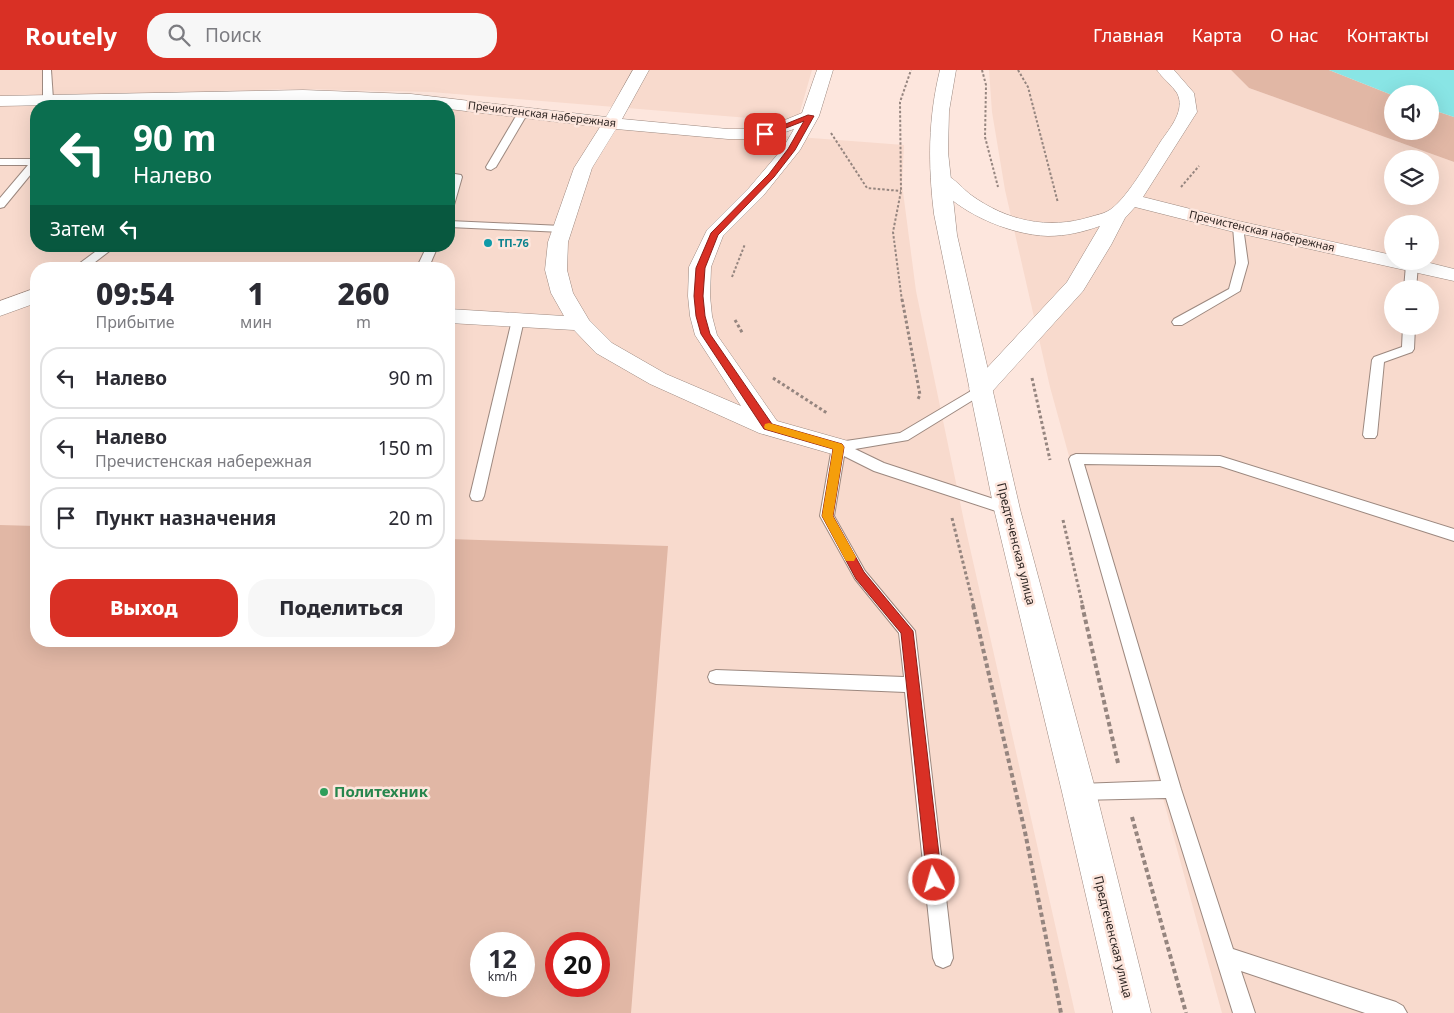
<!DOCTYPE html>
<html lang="ru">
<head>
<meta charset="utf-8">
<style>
	:root { --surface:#fff; --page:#f7f7f7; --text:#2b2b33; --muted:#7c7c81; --line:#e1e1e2; --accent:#d93025 }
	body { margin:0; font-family:"Noto Sans",sans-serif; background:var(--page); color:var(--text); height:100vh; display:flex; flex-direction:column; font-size:19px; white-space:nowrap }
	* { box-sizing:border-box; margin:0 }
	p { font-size:16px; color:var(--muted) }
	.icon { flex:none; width:28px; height:28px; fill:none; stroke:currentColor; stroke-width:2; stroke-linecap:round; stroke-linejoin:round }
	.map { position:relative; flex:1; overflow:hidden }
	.sheet { position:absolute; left:30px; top:192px; width:425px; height:385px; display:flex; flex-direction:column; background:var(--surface); border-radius:20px; box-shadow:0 5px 20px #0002 }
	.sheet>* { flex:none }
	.hud { position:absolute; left:30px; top:30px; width:425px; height:152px; border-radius:20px; box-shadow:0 5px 20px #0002; background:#0b6e4f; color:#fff; overflow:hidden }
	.tools { position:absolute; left:1384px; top:15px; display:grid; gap:10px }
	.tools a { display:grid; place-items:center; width:55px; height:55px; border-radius:50%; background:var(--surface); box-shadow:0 5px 20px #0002; font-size:25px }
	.speed { position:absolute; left:470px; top:862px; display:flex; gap:10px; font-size:25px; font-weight:700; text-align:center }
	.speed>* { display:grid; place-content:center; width:65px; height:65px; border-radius:50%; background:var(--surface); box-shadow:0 5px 20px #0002; line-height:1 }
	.speed small { font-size:12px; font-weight:400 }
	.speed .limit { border:8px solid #d22; background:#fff; color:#111 }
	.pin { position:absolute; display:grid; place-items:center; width:42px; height:42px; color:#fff; margin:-21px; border-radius:10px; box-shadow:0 2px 8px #0006 }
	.me { position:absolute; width:55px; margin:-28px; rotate:354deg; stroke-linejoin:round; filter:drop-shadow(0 0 4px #0008) }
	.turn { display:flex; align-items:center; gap:18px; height:105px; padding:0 20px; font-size:22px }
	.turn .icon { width:65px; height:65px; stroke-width:2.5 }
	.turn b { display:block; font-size:35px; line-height:42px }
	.then { display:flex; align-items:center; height:48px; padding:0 20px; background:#0003; gap:10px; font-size:19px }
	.eta { display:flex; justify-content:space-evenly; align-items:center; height:85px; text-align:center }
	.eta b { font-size:30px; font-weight:800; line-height:35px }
	.action { display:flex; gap:10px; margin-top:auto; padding:10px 20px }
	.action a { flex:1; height:58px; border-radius:20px; background:var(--accent); color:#fff; font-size:20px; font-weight:800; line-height:58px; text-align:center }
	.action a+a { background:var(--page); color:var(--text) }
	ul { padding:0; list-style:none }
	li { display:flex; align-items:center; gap:15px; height:62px; margin:0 10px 8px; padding:0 10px; border:2px solid var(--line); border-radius:20px }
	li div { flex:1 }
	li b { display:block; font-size:19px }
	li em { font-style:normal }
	header { display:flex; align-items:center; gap:30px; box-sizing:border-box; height:70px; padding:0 25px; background:var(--accent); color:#fff }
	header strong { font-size:24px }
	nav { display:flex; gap:28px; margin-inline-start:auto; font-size:18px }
	.search { width:350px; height:45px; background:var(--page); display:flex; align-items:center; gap:12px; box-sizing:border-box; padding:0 18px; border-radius:20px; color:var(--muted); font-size:19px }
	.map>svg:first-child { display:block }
</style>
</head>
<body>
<header>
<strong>Routely</strong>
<div class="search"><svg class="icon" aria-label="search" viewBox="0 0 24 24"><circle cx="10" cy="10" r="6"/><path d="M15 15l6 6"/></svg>Поиск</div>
<nav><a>Главная</a><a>Карта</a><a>О нас</a><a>Контакты</a></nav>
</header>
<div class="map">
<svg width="1454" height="943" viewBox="0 0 1454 943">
	<rect width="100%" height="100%" fill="#fde6dd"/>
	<g fill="#f8dacd" fill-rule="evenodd">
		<polygon points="0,0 812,0 797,52 431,22 300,19 0,26"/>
		<path d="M989,0H1231L1249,18L1454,92V943H1222L1050,317L1005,120L992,42ZM1392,89H1430V126H1392ZM1392,154H1430V191H1392ZM1392,219H1430V256H1392Z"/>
		<path d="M293,31L438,36H36V176H449V37L611,53L904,75L902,114L916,221L965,456L1075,943H0V36ZM36,199H449V571H36ZM481,874H524V916H481ZM556,874H599V916H556Z"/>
	</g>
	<g fill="#e1b7a5" fill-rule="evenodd">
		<polygon points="1231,0 1329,0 1392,25 1392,61 1430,61 1430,39 1454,47 1454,92 1249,18"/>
		<path d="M0,455L36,456V571H449V469L668,476L631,943H0ZM481,874H524V916H481ZM556,874H599V916H556Z"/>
	</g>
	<polygon fill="#89e5e5" points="1329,0 1454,0 1454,47 1430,39 1430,24 1392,25"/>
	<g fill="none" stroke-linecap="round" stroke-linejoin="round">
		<defs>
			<g id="service">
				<polygon points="43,0 51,0 53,29 48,32 43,29"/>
				<polygon points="524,38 529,41 496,97 491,100 487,99 486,97 519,41"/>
				<polygon points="0,89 36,89 36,98 4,137 0,138 0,128 28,95 0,95"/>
				<polygon points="449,103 461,105 462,107 454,135 449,138 449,118 451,109 449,109"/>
				<polygon points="449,151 562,156 567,159 562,162 449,157"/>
				<polygon points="1238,154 1243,157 1248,193 1240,221 1182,255 1174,255 1172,252 1174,249 1229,219 1236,193 1233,157"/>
				<polygon points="103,176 116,176 86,199 72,199"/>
				<polygon points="427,176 438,176 428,199 416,199"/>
				<polygon points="1412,192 1418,195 1416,219 1404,219 1406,195"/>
				<polygon points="518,246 524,250 484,426 482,430 477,431 472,430 470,426 512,250"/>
				<polygon points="1403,256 1415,256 1414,279 1412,282 1384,292 1377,365 1375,368 1365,368 1363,365 1372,290 1374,287 1402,277"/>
				<polygon points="981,315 986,316 988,319 986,322 908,370 855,379 884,393 1012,435 1014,439 1012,443 1007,444 1002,443 874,401 844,386 834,446 865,501 915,561 953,888 950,895 943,898 936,895 933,888 905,622 716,614 710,612 708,607 710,602 716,600 904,607 899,563 855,509 820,446 832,377 834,374 839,372 900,363"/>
				<polygon points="1076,384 1220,386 1454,459 1454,471 1220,396 1084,394 1181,719 1233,879 1396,932 1403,936 1407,943 1365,943 1241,901 1255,943 1233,943 1166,728 1079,730 1073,728 1070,722 1073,716 1079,714 1161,711 1069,389 1071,386"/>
			</g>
			<g id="minor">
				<path d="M633,0H649L622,49L728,59H763L802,43L817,0H833L819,46L800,80L763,126L723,166L711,197L710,226L712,246L717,265L777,351L848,371L852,377L848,383L839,386L759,363L650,314L596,283L574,260L449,253V239L564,246L551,223L545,200L548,172L574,98L600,57L449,39V36L303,30L0,36V26L303,20L411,24L606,47ZM616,59L728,69H765L794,59L783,78L749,118L707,160L689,197L688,226L690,246L695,265L741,336L666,304L612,273L589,250L573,223L567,200L568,172L592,98Z"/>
				<path d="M1157,0H1174L1194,23L1197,42L1143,127L1238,151L1392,185V191H1422L1454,199V211L1238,163L1135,137L1125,148L1111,175L1083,221L989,325L981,327L973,325L969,319L973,313L1067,212L1100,156C1083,162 1066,166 1048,166C1009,165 953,141 931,108L933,104C949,100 959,116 971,125C1007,151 1048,160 1090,147C1096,145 1103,144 1108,141C1125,132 1150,88 1161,71C1170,58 1186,40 1177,23C1172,15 1162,8 1157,0Z"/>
				<polygon points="36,218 36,233 0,246 0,231"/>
			</g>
			<path id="tertiary" d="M940,0H956L949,41L948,82L957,165L1020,439L1096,722L1151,943H1113L1062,722L994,439L934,144C928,95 928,48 940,0Z"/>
		</defs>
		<use href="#service" stroke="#9c887f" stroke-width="2"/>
		<use href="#minor" stroke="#9c887f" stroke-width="1"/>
		<use href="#tertiary" stroke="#9c887f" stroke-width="1"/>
		<g stroke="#95857f" stroke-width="2" stroke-dasharray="2.5 2" stroke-linecap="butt">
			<polyline points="982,0 986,15 985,67 998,117"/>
			<polyline points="1018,0 1028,17 1058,133"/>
			<polyline points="831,63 867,118 901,121"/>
			<polyline points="1181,117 1199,96"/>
			<polyline points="732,207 745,174"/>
			<polyline points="902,231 893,162 901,121 900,32 911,0"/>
		</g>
		<g stroke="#95857f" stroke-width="3" stroke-dasharray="3 2.5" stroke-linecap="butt">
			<polyline points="902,229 920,325 918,329"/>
			<polyline points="735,250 743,264"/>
			<polyline points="773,308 827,343"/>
			<polyline points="1032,308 1050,390"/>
			<polyline points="952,448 974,537"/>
			<polyline points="1063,450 1083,537"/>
		</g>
		<g stroke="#95857f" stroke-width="4" stroke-dasharray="4.5 3" stroke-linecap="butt">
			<polyline points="973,535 1025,762 1061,943"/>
			<polyline points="1082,535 1118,693"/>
			<polyline points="1132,747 1186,943"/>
		</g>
		<use href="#service" fill="#fff" fill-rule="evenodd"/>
		<use href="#minor" fill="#fff" fill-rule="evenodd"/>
		<use href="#tertiary" fill="#fff" fill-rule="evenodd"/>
	</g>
	<polygon fill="#d93025" stroke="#8d1f18" points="808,45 814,46 795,80 774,107 718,165 705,198 703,226 705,246 710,264 772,354 842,374 844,377 833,446 864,502 913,561 942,810 940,815 934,817 929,815 927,810 901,563 856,509 822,446 833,379 764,359 701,264 696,246 694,226 696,198 711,163 769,104 788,79 804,51 768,65 761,64"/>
	<polygon fill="#f59e0b" points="769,353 842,374 844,377 833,446 856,487 854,491 846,491 822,446 833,379 765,359 764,357 765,354"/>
	<circle fill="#0f9aa8" stroke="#fde6dd" stroke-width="2" cx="488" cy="173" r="5"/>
	<circle fill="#2e9e5b" stroke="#fde6dd" stroke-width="2" cx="324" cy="722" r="5"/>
	<g text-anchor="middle" stroke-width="5" stroke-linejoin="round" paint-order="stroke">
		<g font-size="11" fill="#302724" stroke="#fde6dd">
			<text transform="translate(542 44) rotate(7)" y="4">Пречистенская набережная</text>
			<text transform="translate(1262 161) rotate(13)" y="4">Пречистенская набережная</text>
		</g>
		<g font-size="11" font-weight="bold" fill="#0d838f" stroke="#fde6dd" text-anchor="start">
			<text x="498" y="177">ТП-76</text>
		</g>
		<g font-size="12" fill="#302724" stroke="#fde6dd">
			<text transform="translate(1016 474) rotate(76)" y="4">Предтеченская улица</text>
			<text transform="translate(1113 867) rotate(76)" y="4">Предтеченская улица</text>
		</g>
		<g font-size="15" font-weight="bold" fill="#27864d" stroke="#fde6dd" text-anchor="start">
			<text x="334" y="727">Политехник</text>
		</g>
	</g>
</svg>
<div class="tools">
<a><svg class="icon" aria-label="sound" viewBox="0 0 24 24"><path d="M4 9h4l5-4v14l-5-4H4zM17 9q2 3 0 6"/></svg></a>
<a><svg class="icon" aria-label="layers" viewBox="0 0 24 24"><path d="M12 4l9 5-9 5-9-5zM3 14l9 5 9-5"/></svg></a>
<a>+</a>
<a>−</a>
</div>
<div class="speed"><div>12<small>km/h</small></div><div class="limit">20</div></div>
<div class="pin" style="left:765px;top:64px;background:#d93025"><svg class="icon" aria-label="arrive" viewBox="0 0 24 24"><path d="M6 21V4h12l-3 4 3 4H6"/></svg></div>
<svg class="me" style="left:934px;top:810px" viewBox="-20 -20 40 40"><circle r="17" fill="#d93025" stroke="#fff" stroke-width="3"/><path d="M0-11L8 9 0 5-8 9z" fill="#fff"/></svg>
<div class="hud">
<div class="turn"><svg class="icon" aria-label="left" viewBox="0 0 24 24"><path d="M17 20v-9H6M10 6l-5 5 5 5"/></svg><div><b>90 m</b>Налево</div></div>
<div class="then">Затем<svg class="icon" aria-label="left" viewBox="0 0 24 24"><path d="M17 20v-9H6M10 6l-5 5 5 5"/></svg></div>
</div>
<section class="sheet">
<div class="eta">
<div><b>09:54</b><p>Прибытие</p></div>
<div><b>1</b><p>мин</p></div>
<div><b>260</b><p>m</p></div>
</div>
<ul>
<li><svg class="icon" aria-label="left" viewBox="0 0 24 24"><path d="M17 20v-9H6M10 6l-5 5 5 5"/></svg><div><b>Налево</b></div><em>90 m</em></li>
<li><svg class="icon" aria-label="left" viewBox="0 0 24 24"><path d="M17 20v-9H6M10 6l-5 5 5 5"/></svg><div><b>Налево</b><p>Пречистенская набережная</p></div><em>150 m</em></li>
<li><svg class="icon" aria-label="arrive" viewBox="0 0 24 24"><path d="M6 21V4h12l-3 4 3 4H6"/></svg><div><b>Пункт назначения</b></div><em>20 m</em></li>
</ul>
<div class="action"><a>Выход</a><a>Поделиться</a></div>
</section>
</div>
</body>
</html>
